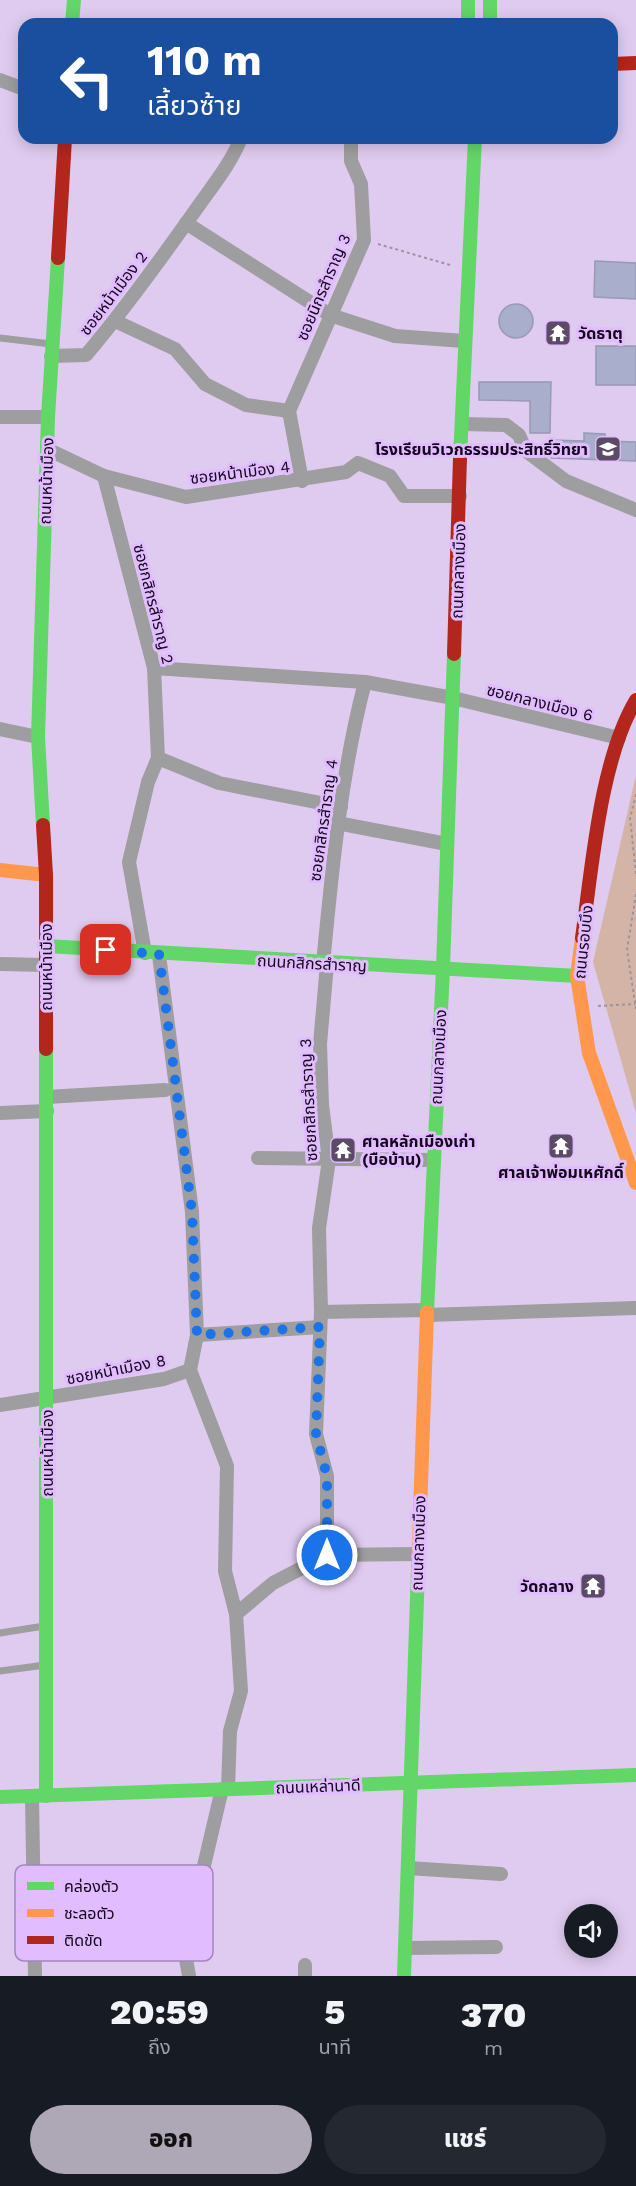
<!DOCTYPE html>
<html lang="th">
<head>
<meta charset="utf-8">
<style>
	:root { --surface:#171b24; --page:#242831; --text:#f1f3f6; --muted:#9ea1a6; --accent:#aea7b5 }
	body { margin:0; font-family:"Work Sans","Noto Sans Thai",sans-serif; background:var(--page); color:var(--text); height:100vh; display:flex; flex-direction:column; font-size:22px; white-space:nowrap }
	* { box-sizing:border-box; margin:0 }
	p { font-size:20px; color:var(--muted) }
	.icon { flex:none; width:33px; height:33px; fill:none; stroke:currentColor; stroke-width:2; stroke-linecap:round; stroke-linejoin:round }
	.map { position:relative; height:1976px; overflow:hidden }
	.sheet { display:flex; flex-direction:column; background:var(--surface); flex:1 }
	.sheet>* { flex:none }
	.banner { position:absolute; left:18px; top:18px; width:600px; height:126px; border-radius:18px; box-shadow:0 3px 15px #0003; background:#1a4fa0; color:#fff; overflow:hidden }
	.tools { position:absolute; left:564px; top:1904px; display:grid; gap:12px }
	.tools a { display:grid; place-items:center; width:54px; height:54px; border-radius:50%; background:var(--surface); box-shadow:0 3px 15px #0003; font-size:30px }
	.pin { position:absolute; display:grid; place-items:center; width:51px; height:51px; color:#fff; margin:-26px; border-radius:12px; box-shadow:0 3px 9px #0006 }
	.me { position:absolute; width:66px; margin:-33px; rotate:0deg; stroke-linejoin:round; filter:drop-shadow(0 0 4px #0008) }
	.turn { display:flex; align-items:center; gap:21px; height:126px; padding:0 30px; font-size:27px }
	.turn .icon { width:78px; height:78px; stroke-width:2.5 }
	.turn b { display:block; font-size:42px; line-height:51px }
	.eta { display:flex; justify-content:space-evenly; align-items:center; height:102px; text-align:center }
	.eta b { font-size:36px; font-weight:800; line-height:42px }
	.primary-button { display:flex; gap:12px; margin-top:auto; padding:12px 30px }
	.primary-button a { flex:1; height:69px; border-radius:36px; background:var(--accent); color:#111; font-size:24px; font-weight:800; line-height:69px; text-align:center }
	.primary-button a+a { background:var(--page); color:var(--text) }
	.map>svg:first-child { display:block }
</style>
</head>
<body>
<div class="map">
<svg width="636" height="1976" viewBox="0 0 636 1976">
	<rect width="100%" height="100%" fill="#dfcbef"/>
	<polygon fill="#d5b4a8" points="636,775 636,1113 593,962"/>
	<g fill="#a9aecd" stroke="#9899b3" stroke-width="1.5">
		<polygon points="595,261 636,263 636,299 594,297"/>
		<circle cx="516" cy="321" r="17"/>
		<rect x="596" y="346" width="40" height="39"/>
		<polygon points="479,382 551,382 550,433 530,433 530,401 479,400"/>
		<polygon points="584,433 605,434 605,441 636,442 636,461 551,458 551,440 584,441"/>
	</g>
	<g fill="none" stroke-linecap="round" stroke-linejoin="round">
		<g stroke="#9a959d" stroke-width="2" stroke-dasharray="3 3" stroke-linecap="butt">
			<polyline points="378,244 450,265"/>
			<polyline points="636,794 630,818 636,874"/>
			<polyline points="636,894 627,950 636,1009"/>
			<polyline points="598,1006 635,1004"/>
		</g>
		<g stroke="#9e9d9f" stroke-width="7">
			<polyline points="0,338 51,344"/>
			<polyline points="0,1633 44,1626"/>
			<polyline points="0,1671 45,1665"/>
		</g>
		<g stroke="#9e9d9f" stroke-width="14">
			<polyline points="0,80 24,89"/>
			<polyline points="186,223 330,315 395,336 464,341"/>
			<polyline points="115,321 175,349 205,384 246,405 289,411"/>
			<path d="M51,356L86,355C124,310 158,263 192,215C209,190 230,166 241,138"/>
			<polyline points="289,411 364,240 361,184 351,161 351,138"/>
			<polyline points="289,411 302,481"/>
			<polyline points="0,417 48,417"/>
			<polyline points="463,424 506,425 519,435 526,451 566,481 636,510"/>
			<polyline points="47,449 104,476 186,497 346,472 358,463 390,476 404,496 460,496"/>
			<polyline points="104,476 154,668 158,758 148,782 129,862 145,953"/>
			<polyline points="154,668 365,682 453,698 619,738"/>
			<polyline points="0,729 38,737"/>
			<polyline points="158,758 219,783 341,807"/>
			<polyline points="337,823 447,844"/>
			<polyline points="159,955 192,1212 197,1335 190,1370 227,1466 225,1571 236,1614 241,1691 230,1731 228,1789"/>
			<polyline points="0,964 46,965"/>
			<path d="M323,964C332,869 341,774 365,682"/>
			<polyline points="47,1097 165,1090"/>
			<polyline points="0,1113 47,1111"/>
			<polyline points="258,1158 432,1160"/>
			<polyline points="321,1312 427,1310"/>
			<polyline points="427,1315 636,1308"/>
			<polyline points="197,1335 320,1327"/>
			<polyline points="0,1405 164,1379 190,1370"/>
			<polyline points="327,1555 327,1476 316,1434 321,1312 319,1228 329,1160 322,1105 320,1044 327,964"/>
			<polyline points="236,1614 273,1583 327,1555 418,1554"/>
			<polyline points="32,1797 35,1976"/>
			<polyline points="408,1868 501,1874"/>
			<polyline points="405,1948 496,1947"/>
			<polyline points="305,1965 305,1976"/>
			<polyline points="189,1976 186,1959 187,1938 222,1789"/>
		</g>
		<g stroke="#63d668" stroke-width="14">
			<polyline points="468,0 468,24"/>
			<polyline points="490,0 490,24"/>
			<polyline points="72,24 74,0"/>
			<polyline points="460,458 475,138"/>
			<polyline points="43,825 38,737 48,417 58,258"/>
			<polyline points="46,946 577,976"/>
			<polyline points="46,1049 46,1796"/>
			<polyline points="427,1312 443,968 454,654"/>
			<polyline points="0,1797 636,1775"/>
			<polyline points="404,1976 418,1569"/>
		</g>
		<g stroke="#ff974d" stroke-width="14">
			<polyline points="0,870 46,875"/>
			<polyline points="582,938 577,976 589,1053 636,1183"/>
			<polyline points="418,1569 427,1312"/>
		</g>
		<g stroke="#b3261e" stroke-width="14">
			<polyline points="612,64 636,63"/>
			<polyline points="58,258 65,138"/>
			<polyline points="454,654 460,458"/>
			<polyline points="43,825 46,875 46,1049"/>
			<path d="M582,938C592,868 600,760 636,700"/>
		</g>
	</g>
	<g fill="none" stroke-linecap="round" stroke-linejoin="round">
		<polyline stroke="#1a73e8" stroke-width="10" stroke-dasharray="0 18" points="106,950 159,954 192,1212 197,1335 320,1327 316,1434 327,1476 327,1555"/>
	</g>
	<defs>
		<symbol id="temple-square" viewBox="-11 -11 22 22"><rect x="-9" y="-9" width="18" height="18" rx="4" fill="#5b4b66" stroke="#e1bcfe"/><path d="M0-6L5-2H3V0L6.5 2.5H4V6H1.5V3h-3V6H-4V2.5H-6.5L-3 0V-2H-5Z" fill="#fff"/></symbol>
		<symbol id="school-square" viewBox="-11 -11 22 22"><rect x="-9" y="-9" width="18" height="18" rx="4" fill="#5b4b66" stroke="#e1bcfe"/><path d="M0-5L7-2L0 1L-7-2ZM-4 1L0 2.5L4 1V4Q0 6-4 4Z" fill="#fff"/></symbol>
	</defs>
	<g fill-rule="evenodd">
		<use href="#temple-square" x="543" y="318" width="30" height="30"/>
		<use href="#school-square" x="593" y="434" width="30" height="30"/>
		<use href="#temple-square" x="546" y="1131" width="30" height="30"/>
		<use href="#temple-square" x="328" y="1135" width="30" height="30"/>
		<use href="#temple-square" x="578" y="1571" width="30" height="30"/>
	</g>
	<g text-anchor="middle" stroke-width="6" stroke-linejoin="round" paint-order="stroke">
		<g font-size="16" fill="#14061d" stroke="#e1bcfe">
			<text transform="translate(323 287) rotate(-67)" y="6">ซอยนิกรสำราญ 3</text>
			<text transform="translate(113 293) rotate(-53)" y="6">ซอยหน้าเมือง 2</text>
			<text transform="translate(240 472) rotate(-7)" y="6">ซอยหน้าเมือง 4</text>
			<text transform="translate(46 481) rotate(-88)" y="6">ถนนหน้าเมือง</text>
			<text transform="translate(458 571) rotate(-88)" y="6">ถนนกลางเมือง</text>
			<text transform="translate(154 604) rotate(76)" y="6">ซอยกสิกรสำราญ 2</text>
			<text transform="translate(540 702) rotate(14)" y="6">ซอยกลางเมือง 6</text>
			<text transform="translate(323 820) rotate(-82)" y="6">ซอยกสิกรสำราญ 4</text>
			<text transform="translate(583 942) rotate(-84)" y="6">ถนนรอบบึง</text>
			<text transform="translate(312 963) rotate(3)" y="6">ถนนกสิกรสำราญ</text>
			<text transform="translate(46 967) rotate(-90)" y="6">ถนนหน้าเมือง</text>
			<text transform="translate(438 1057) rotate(-87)" y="6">ถนนกลางเมือง</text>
			<text transform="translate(308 1100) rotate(-93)" y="6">ซอยกสิกรสำราญ 3</text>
			<text transform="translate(116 1369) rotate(-11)" y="6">ซอยหน้าเมือง 8</text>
			<text transform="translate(47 1453) rotate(-90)" y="6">ถนนหน้าเมือง</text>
			<text transform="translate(418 1543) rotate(-88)" y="6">ถนนกลางเมือง</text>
			<text transform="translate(318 1786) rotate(-2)" y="6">ถนนเหล่านาดี</text>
		</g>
		<g font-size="16" font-weight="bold" fill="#14061d" stroke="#e1bcfe" text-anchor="start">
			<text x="578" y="339">วัดธาตุ</text>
			<text x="588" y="455" text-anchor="end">โรงเรียนวิเวกธรรมประสิทธิ์วิทยา</text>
			<text x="362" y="1147">ศาลหลักเมืองเก่า<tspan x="362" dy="18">(บือบ้าน)</tspan></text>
			<text x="561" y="1178" text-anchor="middle">ศาลเจ้าพ่อมเหศักดิ์</text>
			<text x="574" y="1592" text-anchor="end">วัดกลาง</text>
		</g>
	</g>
	<rect x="15" y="1865" width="198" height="96" rx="9" fill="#e1bcfe" stroke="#a485ba" stroke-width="1.5"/>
	<rect x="27" y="1882" width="27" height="8" fill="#63d668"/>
	<rect x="27" y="1909" width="27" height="8" fill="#ff974d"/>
	<rect x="27" y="1936" width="27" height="8" fill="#b3261e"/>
	<g font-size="16" fill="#14061d">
		<text x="64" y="1892">คล่องตัว</text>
		<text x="64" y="1919">ชะลอตัว</text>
		<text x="64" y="1946">ติดขัด</text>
	</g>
</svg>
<div class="tools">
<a><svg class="icon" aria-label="sound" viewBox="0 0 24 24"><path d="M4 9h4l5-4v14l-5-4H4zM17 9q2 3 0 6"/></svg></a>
</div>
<div class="pin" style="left:106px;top:950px;background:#d93025"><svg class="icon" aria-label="arrive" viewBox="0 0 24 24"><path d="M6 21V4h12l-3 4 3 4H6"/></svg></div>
<svg class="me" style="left:327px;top:1555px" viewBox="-20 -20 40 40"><circle r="17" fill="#1a73e8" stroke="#fff" stroke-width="3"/><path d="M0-11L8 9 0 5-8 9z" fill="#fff"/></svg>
<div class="banner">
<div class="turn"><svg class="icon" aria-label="left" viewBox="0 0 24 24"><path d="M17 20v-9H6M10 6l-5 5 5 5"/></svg><div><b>110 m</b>เลี้ยวซ้าย</div></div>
</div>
</div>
<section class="sheet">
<div class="eta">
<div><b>20:59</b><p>ถึง</p></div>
<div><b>5</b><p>นาที</p></div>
<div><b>370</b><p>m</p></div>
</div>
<div class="primary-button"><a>ออก</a><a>แชร์</a></div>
</section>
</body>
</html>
